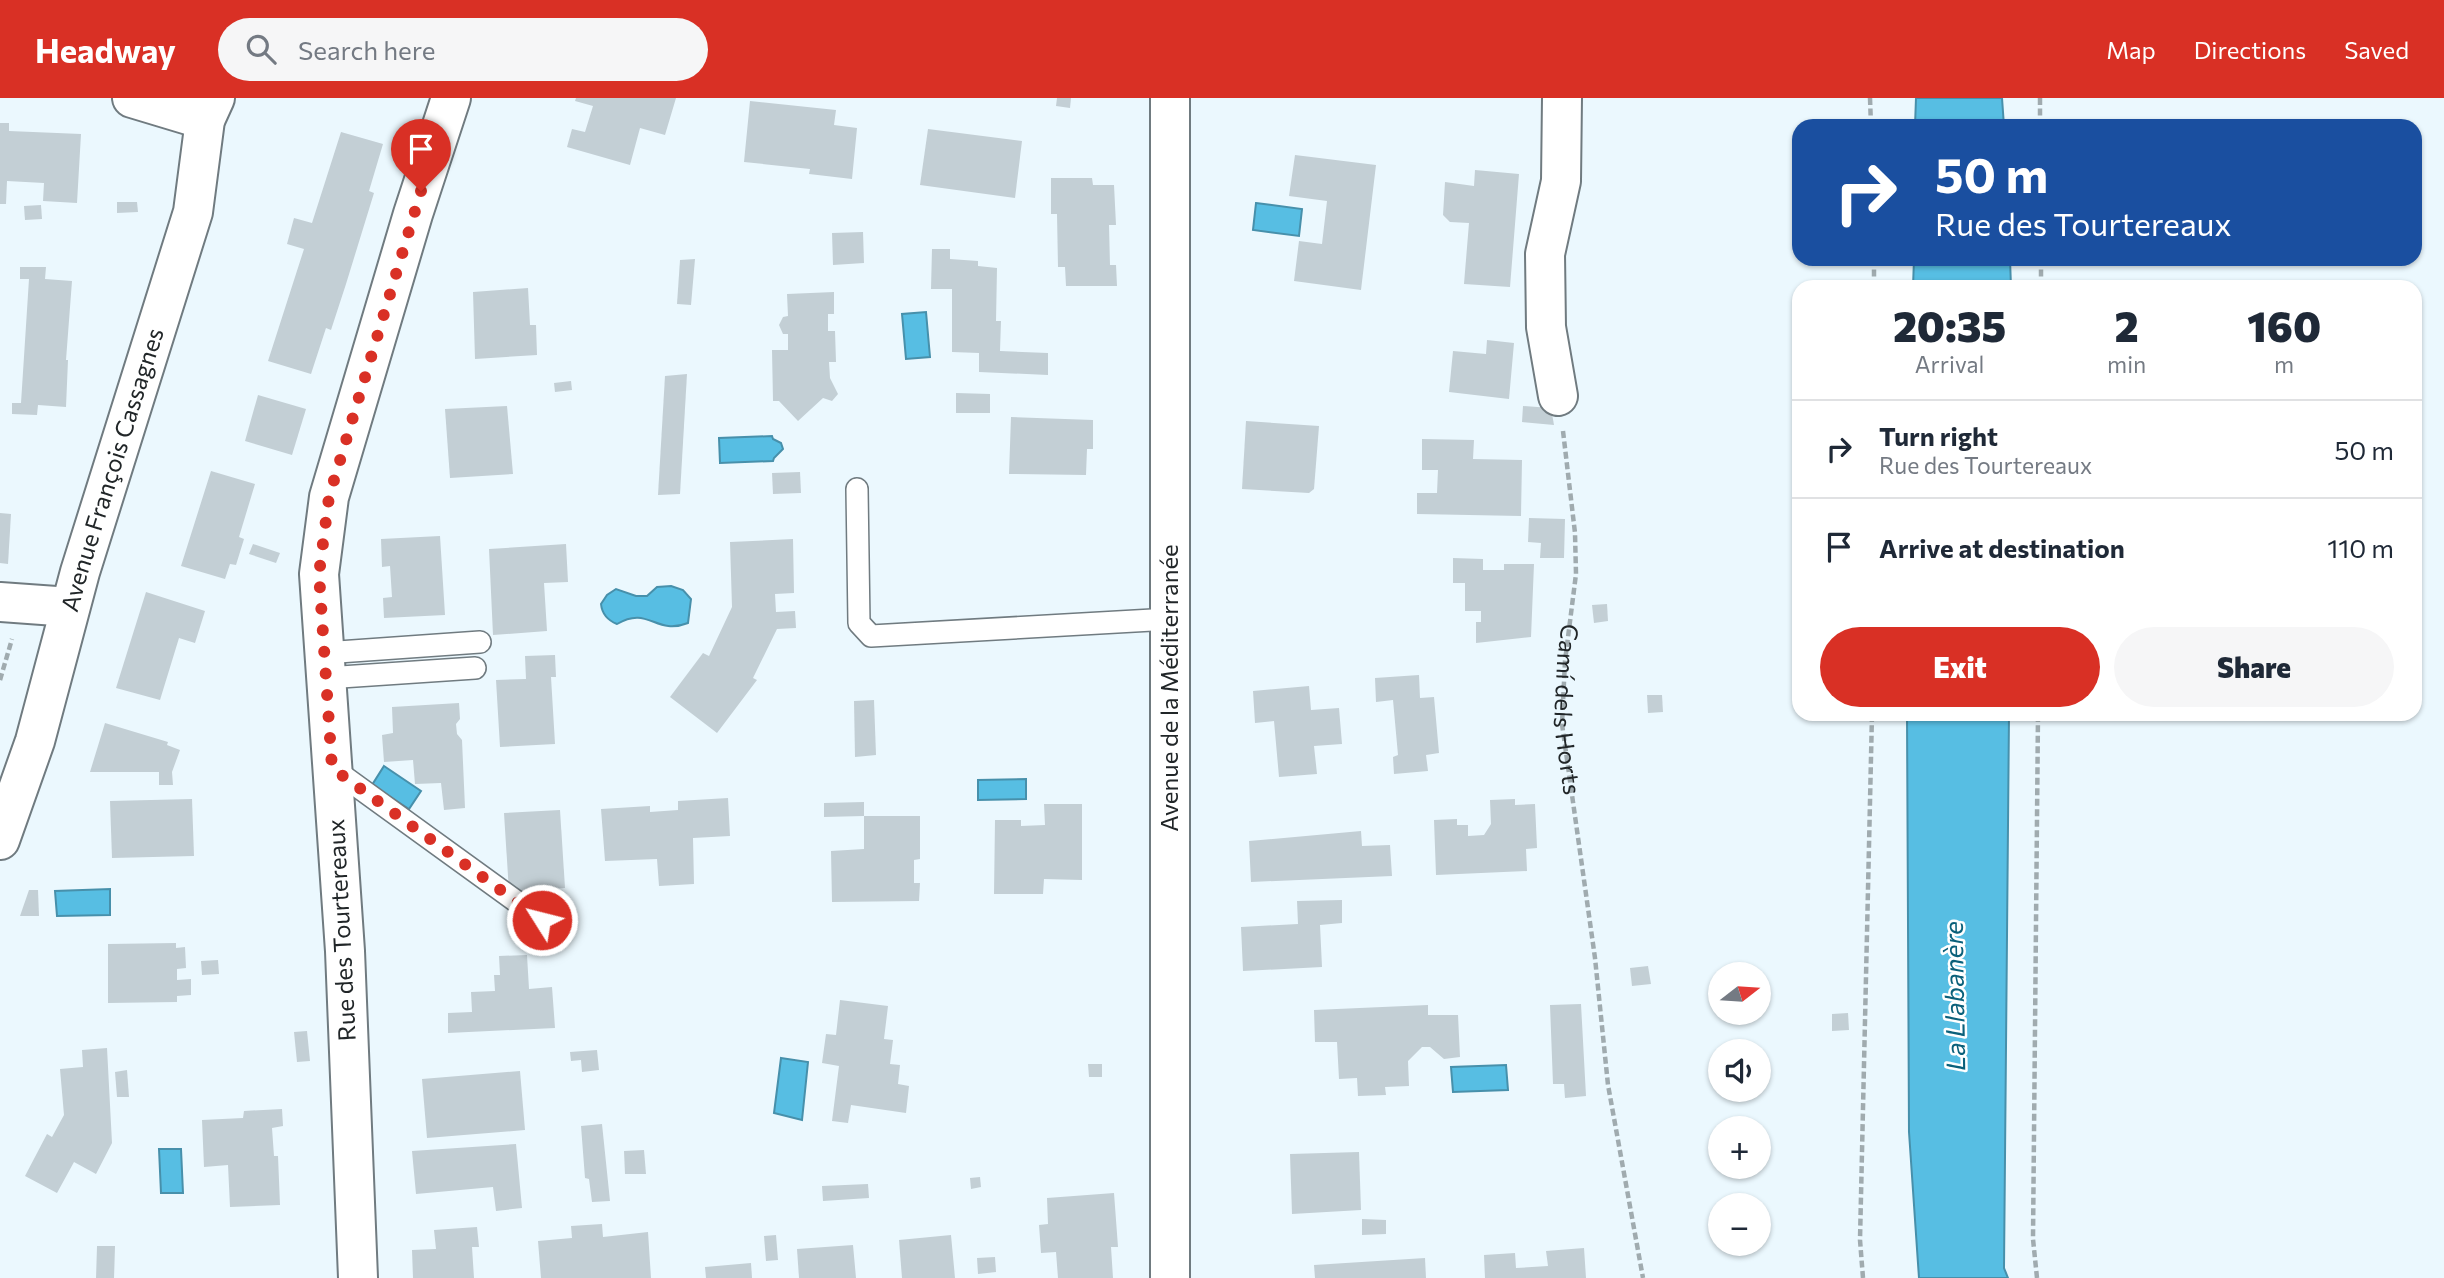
<!DOCTYPE html>
<html lang="en">
<head>
<meta charset="utf-8">
<style>
	:root { --surface:#fff; --page:#f6f6f7; --text:#1f2937; --muted:#747a83; --line:#e0e1e3; --accent:#d93025 }
	body { margin:0; font-family:Commissioner,sans-serif; background:var(--page); color:var(--text); height:100vh; display:flex; flex-direction:column; font-size:26px; white-space:nowrap }
	* { box-sizing:border-box; margin:0 }
	p { font-size:23px; color:var(--muted) }
	.icon { flex:none; width:38px; height:38px; fill:none; stroke:currentColor; stroke-width:2; stroke-linecap:round; stroke-linejoin:round }
	.map { position:relative; flex:1; overflow:hidden }
	.drawer { position:absolute; left:1792px; top:182px; width:630px; height:441px; display:flex; flex-direction:column; background:var(--surface); border-radius:21px; box-shadow:0 2px 5px #0004 }
	.drawer>* { flex:none }
	.banner { position:absolute; left:1792px; top:21px; width:630px; height:147px; border-radius:21px; box-shadow:0 2px 5px #0004; background:#1a4fa0; color:#fff; overflow:hidden }
	.needle { width:46px; rotate:73deg }
	.buttons { position:absolute; left:1708px; top:864px; display:grid; gap:14px }
	.buttons a { display:grid; place-items:center; width:63px; height:63px; border-radius:50%; background:var(--surface); box-shadow:0 2px 5px #0004; font-size:35px }
	.pin { position:absolute; display:grid; place-items:center; width:60px; height:60px; color:#fff; margin:-72px -30px; border-radius:50% 50% 50% 0; rotate:-45deg; box-shadow:0 0 7px #0007 }
	.pin .icon { rotate:45deg }
	.me { position:absolute; width:77px; margin:-38px; rotate:306deg; stroke-linejoin:round; filter:drop-shadow(0 0 5px #0008) }
	.turn { display:flex; align-items:center; gap:24px; height:147px; padding:0 28px; font-size:32px }
	.turn .icon { width:91px; height:91px; stroke-width:2.5 }
	.turn b { display:block; font-size:49px; line-height:60px }
	.eta { display:flex; justify-content:space-evenly; align-items:center; height:119px; text-align:center }
	.eta b { font-size:42px; font-weight:800; line-height:49px }
	.button { display:flex; gap:14px; margin-top:auto; padding:14px 28px }
	.button a { flex:1; height:80px; border-radius:42px; background:var(--accent); color:#fff; font-size:28px; font-weight:800; line-height:80px; text-align:center }
	.button a+a { background:var(--page); color:var(--text) }
	ul { padding:0; list-style:none }
	li { display:flex; align-items:center; gap:21px; height:98px; padding:0 28px; border-top:2px solid var(--line) }
	li div { flex:1 }
	li b { display:block; font-size:26px }
	li em { font-style:normal }
	header { display:flex; align-items:center; gap:42px; box-sizing:border-box; height:98px; padding:0 35px; background:var(--accent); color:#fff }
	header strong { font-size:33px }
	nav { display:flex; gap:38px; margin-inline-start:auto; font-size:24px }
	.search { width:490px; height:63px; background:var(--page); display:flex; align-items:center; gap:18px; box-sizing:border-box; padding:0 24px; border-radius:38px; color:var(--muted); font-size:26px }
	.map>svg:first-child { display:block }
</style>
</head>
<body>
<header>
<strong>Headway</strong>
<div class="search"><svg class="icon" aria-label="search" viewBox="0 0 24 24"><circle cx="10" cy="10" r="6"/><path d="M15 15l6 6"/></svg>Search here</div>
<nav><a>Map</a><a>Directions</a><a>Saved</a></nav>
</header>
<div class="map">
<svg width="2444" height="1180" viewBox="0 0 2444 1180">
	<rect width="100%" height="100%" fill="#ebf8fe"/>
	<g fill="#57bee3" stroke="#4790ab" stroke-width="2">
		<polygon points="1916,0 2002,0 2004,28 1915,28"/>
		<polygon points="1256,105 1302,111 1299,138 1253,132"/>
		<polygon points="1914,161 2010,161 2011,189 1913,189"/>
		<polygon points="926,214 930,259 906,261 902,216"/>
		<polygon points="772,338 773,341 781,345 783,351 774,360 773,363 720,365 719,340"/>
		<path d="M671,488L683,492L691,501L688,525C655,538 649,507 617,526C607,522 602,516 601,506L607,497L616,491L636,498H647L657,489Z"/>
		<polygon points="1907,616 2009,616 2004,1170 2008,1180 1919,1180 1909,1034"/>
		<polygon points="384,668 421,693 409,711 372,687"/>
		<polygon points="1026,681 1026,701 978,702 978,682"/>
		<polygon points="110,791 110,817 57,818 55,793"/>
		<polygon points="781,960 808,964 802,1022 774,1015"/>
		<polygon points="1506,967 1508,992 1453,994 1451,969"/>
		<polygon points="159,1051 181,1051 183,1095 161,1095"/>
	</g>
	<g fill="#c3cfd5">
		<polygon points="576,0 676,0 665,37 640,30 630,67 567,49 572,31 585,34 593,8 575,3"/>
		<polygon points="1057,0 1071,0 1070,10 1056,8"/>
		<polygon points="750,3 836,12 834,27 857,30 852,81 809,76 810,71 744,64"/>
		<polygon points="0,25 9,25 9,33 81,36 77,105 43,103 44,85 7,83 6,106 0,106"/>
		<polygon points="928,31 1022,43 1015,100 920,87"/>
		<polygon points="341,34 383,46 369,93 374,95 346,186 331,232 326,230 311,276 268,263 304,151 287,146 294,120 312,125"/>
		<polygon points="1295,57 1376,67 1361,192 1294,183 1299,143 1322,146 1327,103 1289,98"/>
		<polygon points="1475,72 1519,76 1510,189 1464,186 1469,125 1450,124 1443,117 1445,84 1474,88"/>
		<polygon points="1051,80 1092,80 1093,87 1114,87 1116,127 1109,127 1110,167 1116,167 1117,188 1066,188 1065,169 1058,169 1057,116 1051,116"/>
		<polygon points="117,104 137,104 138,114 117,115"/>
		<polygon points="41,107 42,121 25,122 24,108"/>
		<polygon points="863,134 864,165 833,167 832,135"/>
		<polygon points="932,151 950,151 950,161 978,163 978,168 997,170 996,223 1001,223 1000,253 1048,255 1048,277 979,274 979,255 952,254 952,191 931,191"/>
		<polygon points="695,161 691,207 677,206 680,162"/>
		<polygon points="20,169 46,169 45,181 72,183 66,262 68,262 66,309 38,307 37,317 12,316 12,305 21,305 29,181 20,181"/>
		<polygon points="528,190 530,227 536,227 537,257 475,261 473,194"/>
		<polygon points="834,194 834,216 828,216 828,233 835,233 836,264 829,264 830,280 838,296 832,303 823,300 798,323 779,303 773,303 772,252 788,252 788,236 783,236 779,227 783,219 788,218 787,196"/>
		<polygon points="1487,242 1514,245 1509,301 1449,294 1453,253 1486,256"/>
		<polygon points="687,276 680,396 658,397 665,278"/>
		<polygon points="571,283 572,292 555,294 554,285"/>
		<polygon points="956,295 990,296 990,315 956,315"/>
		<polygon points="258,297 306,311 292,357 245,343"/>
		<polygon points="507,308 513,376 450,380 445,311"/>
		<polygon points="1523,308 1551,310 1554,327 1522,324"/>
		<polygon points="1011,319 1093,322 1093,351 1087,351 1086,377 1009,376"/>
		<polygon points="1246,323 1319,328 1314,391 1309,395 1242,391"/>
		<polygon points="1422,341 1474,342 1473,361 1522,362 1521,418 1417,416 1417,395 1437,395 1438,372 1422,372"/>
		<polygon points="211,373 255,386 239,439 244,441 236,467 230,466 225,481 181,468"/>
		<polygon points="800,374 801,395 773,396 772,375"/>
		<polygon points="0,415 11,416 8,466 0,465"/>
		<polygon points="1529,420 1565,421 1564,460 1540,460 1541,445 1528,444"/>
		<polygon points="440,438 445,517 384,520 383,500 392,499 390,468 382,469 381,441"/>
		<polygon points="793,441 794,495 775,496 776,514 795,513 796,530 777,531 753,580 757,582 717,635 670,599 703,555 709,558 732,509 730,444"/>
		<polygon points="253,446 280,455 276,465 249,456"/>
		<polygon points="566,446 568,484 544,485 547,533 493,537 489,451"/>
		<polygon points="1453,460 1483,461 1483,472 1504,472 1504,466 1534,466 1531,539 1476,545 1476,524 1481,524 1481,513 1465,513 1465,485 1453,485"/>
		<polygon points="146,494 205,513 195,545 179,540 160,602 116,590"/>
		<polygon points="1607,506 1608,523 1594,525 1592,507"/>
		<polygon points="555,557 556,579 551,579 555,646 500,649 496,582 526,581 525,558"/>
		<polygon points="1419,577 1420,600 1434,599 1439,655 1426,657 1428,673 1394,676 1393,659 1398,657 1393,602 1376,604 1375,580"/>
		<polygon points="1309,588 1311,612 1339,610 1342,646 1314,648 1317,676 1279,679 1274,623 1255,625 1253,593"/>
		<polygon points="1647,597 1662,597 1663,614 1648,615"/>
		<polygon points="874,602 876,657 855,659 854,603"/>
		<polygon points="459,605 460,621 456,626 457,636 462,642 465,710 444,712 441,685 415,686 413,662 384,664 382,637 393,635 392,609"/>
		<polygon points="105,625 168,644 167,647 180,652 172,674 173,687 159,687 159,674 90,674"/>
		<polygon points="728,700 730,738 693,740 694,786 659,788 657,761 605,763 601,711 650,708 650,714 678,712 678,703"/>
		<polygon points="192,701 194,758 112,760 110,703"/>
		<polygon points="1515,701 1515,707 1535,706 1537,750 1526,751 1527,773 1436,777 1434,722 1457,721 1457,727 1468,727 1468,738 1484,737 1491,726 1490,702"/>
		<polygon points="864,704 864,718 920,718 920,761 914,762 914,785 920,785 919,803 832,804 831,753 864,751 864,718 824,719 824,705"/>
		<polygon points="1044,706 1082,706 1082,782 1044,781 1043,796 994,796 995,722 1021,722 1021,728 1045,727"/>
		<polygon points="560,712 565,790 509,794 504,715"/>
		<polygon points="1361,733 1362,748 1390,747 1392,778 1251,784 1249,743"/>
		<polygon points="29,792 38,792 39,818 20,818"/>
		<polygon points="1342,802 1342,825 1320,827 1322,869 1243,873 1241,829 1298,826 1297,803"/>
		<polygon points="176,845 176,850 185,849 186,870 177,871 177,882 191,881 191,897 177,898 177,904 108,905 108,846"/>
		<polygon points="527,857 529,891 552,889 555,930 448,935 448,915 472,914 471,894 495,893 494,877 500,877 499,858"/>
		<polygon points="218,862 219,876 202,877 201,863"/>
		<polygon points="1648,868 1651,886 1632,888 1630,870"/>
		<polygon points="840,902 888,908 884,941 893,942 890,966 900,967 898,986 909,988 906,1015 851,1007 848,1025 832,1023 839,968 822,965 826,936 836,937"/>
		<polygon points="1581,906 1586,998 1565,1000 1564,986 1553,986 1550,907"/>
		<polygon points="1428,907 1428,917 1458,917 1460,959 1444,961 1430,949 1422,949 1408,963 1409,988 1385,989 1386,997 1358,998 1357,980 1339,981 1337,944 1315,944 1314,912"/>
		<polygon points="1848,915 1849,932 1832,933 1832,916"/>
		<polygon points="307,933 310,963 297,964 294,934"/>
		<polygon points="107,950 112,1045 96,1076 74,1064 57,1095 25,1078 47,1036 52,1039 64,1017 60,971 83,969 82,952"/>
		<polygon points="597,952 599,972 582,974 581,962 571,963 570,954"/>
		<polygon points="1088,966 1102,966 1102,979 1089,979"/>
		<polygon points="127,972 129,999 117,999 115,974"/>
		<polygon points="520,973 525,1032 427,1040 422,981"/>
		<polygon points="282,1011 283,1028 272,1030 274,1058 278,1058 280,1107 230,1109 228,1067 204,1069 202,1022 243,1020 244,1013"/>
		<polygon points="602,1026 610,1103 592,1104 589,1081 585,1080 581,1028"/>
		<polygon points="516,1046 522,1110 496,1113 493,1089 416,1096 412,1053"/>
		<polygon points="644,1052 646,1076 625,1076 624,1053"/>
		<polygon points="1359,1054 1361,1112 1292,1116 1290,1056"/>
		<polygon points="980,1079 981,1089 971,1091 970,1080"/>
		<polygon points="868,1086 869,1100 823,1103 822,1088"/>
		<polygon points="1114,1095 1118,1149 1111,1149 1113,1180 1058,1180 1056,1154 1041,1155 1039,1127 1048,1126 1047,1100"/>
		<polygon points="1362,1121 1386,1122 1386,1136 1362,1137"/>
		<polygon points="602,1126 603,1139 648,1134 651,1180 541,1180 538,1143 572,1140 571,1128"/>
		<polygon points="477,1129 479,1149 472,1149 474,1180 413,1180 412,1152 436,1151 434,1132"/>
		<polygon points="776,1137 778,1162 766,1163 764,1138"/>
		<polygon points="951,1137 955,1180 902,1180 899,1142"/>
		<polygon points="853,1147 856,1180 799,1180 797,1151"/>
		<polygon points="97,1148 115,1148 114,1180 96,1180"/>
		<polygon points="1584,1150 1586,1180 1485,1180 1484,1157 1515,1155 1516,1170 1548,1168 1546,1153"/>
		<polygon points="995,1159 996,1174 978,1176 977,1160"/>
		<polygon points="1425,1160 1426,1180 1315,1180 1314,1167"/>
		<polygon points="751,1165 752,1180 706,1180 705,1169"/>
	</g>
	<g fill="none" stroke-linecap="round" stroke-linejoin="round">
		<defs>
			<g id="lane">
				<polyline points="857,391 859,525 871,538 1170,521"/>
				<polyline points="324,555 480,544"/>
				<polyline points="326,580 475,570"/>
				<polyline points="332,670 542,822"/>
			</g>
			<g id="street">
				<polyline points="132,0 205,22"/>
				<polyline points="1558,298 1546,229 1545,156 1561,83 1562,0"/>
				<polyline points="0,504 70,509"/>
				<polyline points="358,1180 345,853 319,476 329,399 413,116 451,0"/>
				<polyline points="1170,1180 1170,0"/>
			</g>
			<g id="secondary">
				<path id="s2" d="M0,742L35,643L80,474L193,114L205,22L215,0"/>
			</g>
		</defs>
		<use href="#lane" stroke="#707b80" stroke-width="24"/>
		<use href="#street" stroke="#707b80" stroke-width="42"/>
		<use href="#secondary" stroke="#707b80" stroke-width="42"/>
		<g stroke="#a0abaf" stroke-width="4.5" stroke-dasharray="7 3.5" stroke-linecap="butt">
			<polyline points="1870,0 1871,28"/>
			<polyline points="2040,0 2040,28"/>
			<polyline points="1874,161 1874,189"/>
			<polyline points="2041,161 2041,189"/>
			<path id="s1" d="M1563,333L1575,435L1576,476L1565,563L1562,626L1595,860L1608,987L1643,1180"/>
			<polyline points="0,582 12,541"/>
			<polyline points="1863,1180 1860,1142 1872,616"/>
			<polyline points="2037,1180 2033,1141 2038,616"/>
		</g>
		<use href="#lane" stroke="#fff" stroke-width="21"/>
		<use href="#street" stroke="#fff" stroke-width="38"/>
		<use href="#secondary" stroke="#fff" stroke-width="38"/>
	</g>
	<g fill="none" stroke-linecap="round" stroke-linejoin="round">
		<polyline stroke="#d93025" stroke-width="12" stroke-dasharray="0 21.6" points="421,93 329,399 319,476 332,670 542,822"/>
	</g>
	<g text-anchor="middle" stroke-width="5" stroke-linejoin="round" paint-order="stroke">
		<g font-size="24" fill="#212628" stroke="#fff">
			<text dy="8" stroke="none"><textPath href="#s2" startOffset="387">Avenue François Cassagnes</textPath></text>
			<text transform="translate(1170 590) rotate(-90)" y="8">Avenue de la Méditerranée</text>
			<text dy="8" stroke="none"><textPath href="#s1" startOffset="280">Camí dels Horts</textPath></text>
			<text transform="translate(342 832) rotate(-93)" y="8">Rue des Tourtereaux</text>
		</g>
		<g font-size="26" font-style="italic" fill="#0a607a" stroke="#fff">
			<text transform="translate(1955 898) rotate(-91)" y="9">La Llabanère</text>
		</g>
	</g>
</svg>
<div class="buttons">
<a><svg class="needle" viewBox="-14 -14 28 28"><path d="M0-13l5 13h-10z" fill="#e53935"/><path d="M0 13l5-13h-10z" fill="#747a83"/></svg></a>
<a><svg class="icon" aria-label="sound" viewBox="0 0 24 24"><path d="M4 9h4l5-4v14l-5-4H4zM17 9q2 3 0 6"/></svg></a>
<a>+</a>
<a>−</a>
</div>
<div class="pin" style="left:421px;top:93px;background:#d93025"><svg class="icon" aria-label="arrive" viewBox="0 0 24 24"><path d="M6 21V4h12l-3 4 3 4H6"/></svg></div>
<svg class="me" style="left:542px;top:822px" viewBox="-20 -20 40 40"><circle r="17" fill="#d93025" stroke="#fff" stroke-width="3"/><path d="M0-11L8 9 0 5-8 9z" fill="#fff"/></svg>
<div class="banner">
<div class="turn"><svg class="icon" aria-label="right" viewBox="0 0 24 24"><path d="M7 20v-9h11M14 6l5 5-5 5"/></svg><div><b>50 m</b>Rue des Tourtereaux</div></div>
</div>
<section class="drawer">
<div class="eta">
<div><b>20:35</b><p>Arrival</p></div>
<div><b>2</b><p>min</p></div>
<div><b>160</b><p>m</p></div>
</div>
<ul>
<li><svg class="icon" aria-label="right" viewBox="0 0 24 24"><path d="M7 20v-9h11M14 6l5 5-5 5"/></svg><div><b>Turn right</b><p>Rue des Tourtereaux</p></div><em>50 m</em></li>
<li><svg class="icon" aria-label="arrive" viewBox="0 0 24 24"><path d="M6 21V4h12l-3 4 3 4H6"/></svg><div><b>Arrive at destination</b></div><em>110 m</em></li>
</ul>
<div class="button"><a>Exit</a><a>Share</a></div>
</section>
</div>
</body>
</html>
